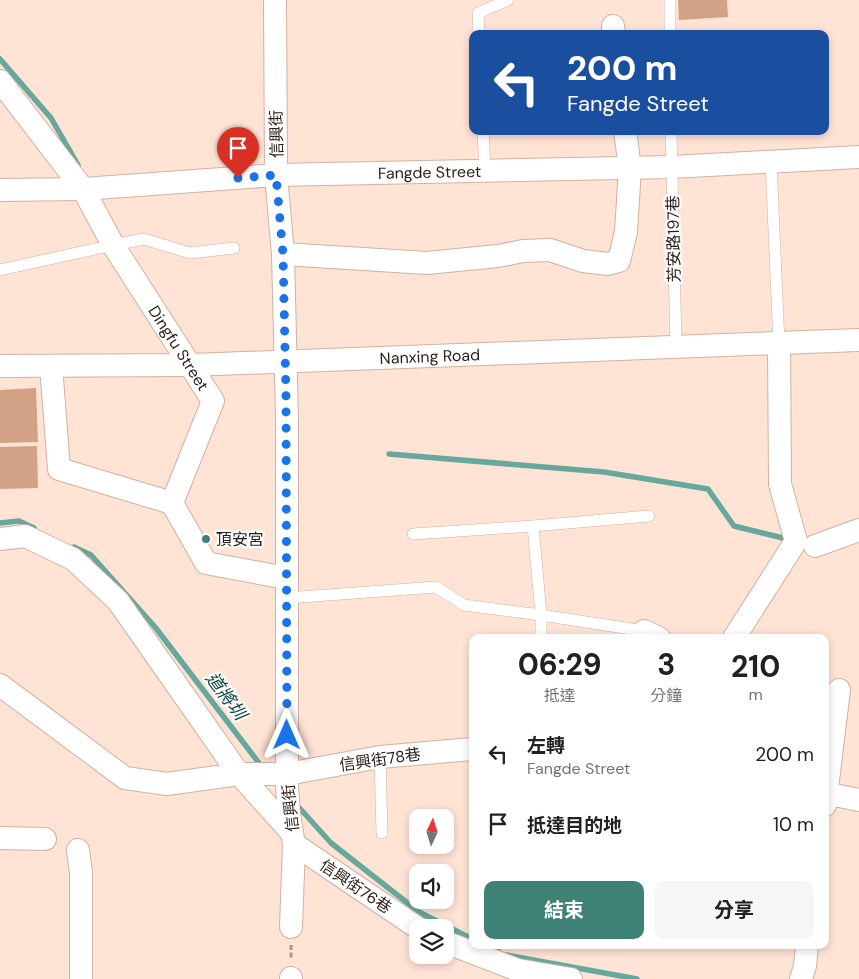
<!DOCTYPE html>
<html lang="zh-TW">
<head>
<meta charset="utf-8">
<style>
	:root { --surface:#fff; --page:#f6f6f6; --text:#202124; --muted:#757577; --accent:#3e8276 }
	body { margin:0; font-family:"DM Sans","Noto Sans TC",sans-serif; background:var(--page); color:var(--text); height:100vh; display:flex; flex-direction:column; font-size:19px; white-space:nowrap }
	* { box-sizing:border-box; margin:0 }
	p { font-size:16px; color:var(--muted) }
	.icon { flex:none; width:28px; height:28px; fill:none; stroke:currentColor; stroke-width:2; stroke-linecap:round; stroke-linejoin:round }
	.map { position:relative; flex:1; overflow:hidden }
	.details { position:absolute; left:469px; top:634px; width:360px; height:315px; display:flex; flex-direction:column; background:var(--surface); border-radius:10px; box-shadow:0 2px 8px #0003 }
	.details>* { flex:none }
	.guide { position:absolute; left:469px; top:30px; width:360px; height:105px; border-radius:10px; box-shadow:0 2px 8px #0003; background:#1a4fa0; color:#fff; overflow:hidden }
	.needle { width:32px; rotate:4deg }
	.buttons { position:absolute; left:409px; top:809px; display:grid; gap:10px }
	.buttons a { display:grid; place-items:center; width:45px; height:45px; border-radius:10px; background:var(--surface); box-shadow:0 2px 8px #0003; font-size:25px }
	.pin { position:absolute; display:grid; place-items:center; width:42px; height:42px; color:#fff; margin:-51px -21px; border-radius:50% 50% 50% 0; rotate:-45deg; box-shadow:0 0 5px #0007 }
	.pin .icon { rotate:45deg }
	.me { position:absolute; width:55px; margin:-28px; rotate:0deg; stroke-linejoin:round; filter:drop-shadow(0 0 4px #0008) }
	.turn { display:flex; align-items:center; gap:18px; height:105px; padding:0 15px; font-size:22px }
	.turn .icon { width:65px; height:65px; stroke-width:2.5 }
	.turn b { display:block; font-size:35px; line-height:42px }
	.eta { display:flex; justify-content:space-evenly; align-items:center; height:85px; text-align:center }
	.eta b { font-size:30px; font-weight:700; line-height:35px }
	.cta { display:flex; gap:10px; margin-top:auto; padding:10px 15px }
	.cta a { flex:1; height:58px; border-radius:10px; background:var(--accent); color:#fff; font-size:20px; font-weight:700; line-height:58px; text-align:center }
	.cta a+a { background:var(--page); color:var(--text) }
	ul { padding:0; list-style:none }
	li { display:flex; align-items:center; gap:15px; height:70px; padding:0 15px }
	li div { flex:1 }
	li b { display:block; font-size:19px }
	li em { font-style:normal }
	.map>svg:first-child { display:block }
</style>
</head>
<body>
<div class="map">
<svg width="859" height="979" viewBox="0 0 859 979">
	<rect width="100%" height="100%" fill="#ffe3d5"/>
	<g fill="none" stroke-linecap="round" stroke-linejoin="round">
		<g stroke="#67a89c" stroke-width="5.5">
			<polyline points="0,59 51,118 78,165"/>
			<polyline points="389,454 604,472 708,489 734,526 791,540"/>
			<polyline points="0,523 19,521 34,528"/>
			<polyline points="74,547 91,555 155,627 262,767"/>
			<polyline points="295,803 331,843 419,912 472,939"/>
			<polyline points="486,945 498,951"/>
			<polyline points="507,955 637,979"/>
		</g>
	</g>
	<g fill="#d3a186">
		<polygon points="678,0 727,0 728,17 679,20"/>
		<polygon points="36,388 38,442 0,443 0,390"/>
		<polygon points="37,446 38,488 0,489 0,447"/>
	</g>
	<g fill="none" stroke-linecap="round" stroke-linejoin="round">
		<defs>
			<g id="lane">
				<polyline points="670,0 670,34"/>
				<polyline points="479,34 478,13 508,0"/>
				<polyline points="483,131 485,171"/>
				<polyline points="671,131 676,346"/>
				<polyline points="771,162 779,344"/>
				<polyline points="0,270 113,245 144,239 190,253 234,248"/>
				<polyline points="533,526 541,615 541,638"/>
				<polyline points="413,534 533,526 649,516"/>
				<polyline points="287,598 436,587 464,605 541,615 644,631"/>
				<polyline points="380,757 382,833"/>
			</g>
			<g id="street">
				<polyline points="275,0 276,175 283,254 287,419 287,786 289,815 294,844 291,927"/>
				<polyline points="613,26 614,34"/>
				<path id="s1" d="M0,81L83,189L113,245L213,401L172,503L206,563L286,578"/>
				<path id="s2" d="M0,190L83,189L276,175L672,167L859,157"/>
				<polyline points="283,254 427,263 498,256 523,251 550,250 583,261 608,264 619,261 626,232 630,168 625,131"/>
				<path id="s3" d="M0,366L191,365L859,340"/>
				<polyline points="51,366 59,469 172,503"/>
				<polyline points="0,539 25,536 73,559 118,601 239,774 292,833"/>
				<polyline points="815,546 859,530"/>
				<polyline points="644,631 659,638"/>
				<polyline points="734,638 796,541 780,484 779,344"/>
				<polyline points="0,685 125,778 167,784 239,774 287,774 380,757 472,749"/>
				<polyline points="825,793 859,800"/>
				<polyline points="825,805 839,690"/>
				<polyline points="0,838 45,839"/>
				<polyline points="294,844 418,928"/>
				<polyline points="78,850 81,873 81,979"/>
				<polyline points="445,942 518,970 571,979"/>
				<polyline points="291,979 291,978"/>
				<polyline points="801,979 805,966 807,945"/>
			</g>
		</defs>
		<use href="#lane" stroke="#d2b1a0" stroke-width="12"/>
		<use href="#street" stroke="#d2b1a0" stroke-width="24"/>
		<polyline stroke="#ae988d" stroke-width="3" stroke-dasharray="5 2.5" stroke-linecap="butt" points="291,945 291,959"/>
		<use href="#lane" stroke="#fff" stroke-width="11"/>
		<use href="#street" stroke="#fff" stroke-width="22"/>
	</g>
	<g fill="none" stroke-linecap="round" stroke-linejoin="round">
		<polyline stroke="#1a73e8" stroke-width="9" stroke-dasharray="0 16.2" points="238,178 276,175 283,254 286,396 287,735"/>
	</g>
	<circle fill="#3e8276" stroke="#fff" stroke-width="2" cx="206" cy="539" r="5"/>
	<g text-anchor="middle" stroke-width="4.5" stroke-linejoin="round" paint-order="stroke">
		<g font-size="16" fill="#291d17" stroke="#fff">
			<text transform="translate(276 134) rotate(-91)" y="6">信興街</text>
			<text dy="6" stroke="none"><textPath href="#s2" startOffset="430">Fangde Street</textPath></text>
			<text transform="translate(673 239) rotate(-91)" y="6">芳安路197巷</text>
			<text dy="6" stroke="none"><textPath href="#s1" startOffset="322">Dingfu Street</textPath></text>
			<text dy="6" stroke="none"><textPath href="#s3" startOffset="430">Nanxing Road</textPath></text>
			<text transform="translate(380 759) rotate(-8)" y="6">信興街78巷</text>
			<text transform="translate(290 808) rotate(-96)" y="6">信興街</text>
			<text transform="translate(356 886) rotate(34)" y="6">信興街76巷</text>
		</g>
		<g font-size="16" fill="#291d17" stroke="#fff" text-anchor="start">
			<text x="216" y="545">頂安宮</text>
		</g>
		<g font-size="18" font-style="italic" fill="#0f4a41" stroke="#fff">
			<text transform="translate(226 696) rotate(53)" y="6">道將圳</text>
		</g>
	</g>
</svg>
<div class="buttons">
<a><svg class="needle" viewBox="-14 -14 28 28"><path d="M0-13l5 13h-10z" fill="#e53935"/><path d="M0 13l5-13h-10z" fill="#757577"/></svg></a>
<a><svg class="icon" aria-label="sound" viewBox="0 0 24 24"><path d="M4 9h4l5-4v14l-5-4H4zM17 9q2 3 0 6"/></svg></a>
<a><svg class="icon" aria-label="layers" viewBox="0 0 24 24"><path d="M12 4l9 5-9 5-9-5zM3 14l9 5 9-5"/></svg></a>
</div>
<div class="pin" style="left:238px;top:178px;background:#d93025"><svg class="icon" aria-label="arrive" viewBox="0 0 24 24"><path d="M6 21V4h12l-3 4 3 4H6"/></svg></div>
<svg class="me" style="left:287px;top:735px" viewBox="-20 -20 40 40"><path d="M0-17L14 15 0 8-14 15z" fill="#1a73e8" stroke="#fff" stroke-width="4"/></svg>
<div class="guide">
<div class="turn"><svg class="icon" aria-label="left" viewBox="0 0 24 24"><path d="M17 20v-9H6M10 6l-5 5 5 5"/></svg><div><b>200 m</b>Fangde Street</div></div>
</div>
<section class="details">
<div class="eta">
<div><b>06:29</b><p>抵達</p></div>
<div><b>3</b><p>分鐘</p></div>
<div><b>210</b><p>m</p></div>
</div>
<ul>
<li><svg class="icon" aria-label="left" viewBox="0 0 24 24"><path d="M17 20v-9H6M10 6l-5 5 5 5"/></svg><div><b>左轉</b><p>Fangde Street</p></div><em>200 m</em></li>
<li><svg class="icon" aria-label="arrive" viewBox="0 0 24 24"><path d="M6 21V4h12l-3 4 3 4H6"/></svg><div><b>抵達目的地</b></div><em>10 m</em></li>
</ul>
<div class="cta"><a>結束</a><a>分享</a></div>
</section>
</div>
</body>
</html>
